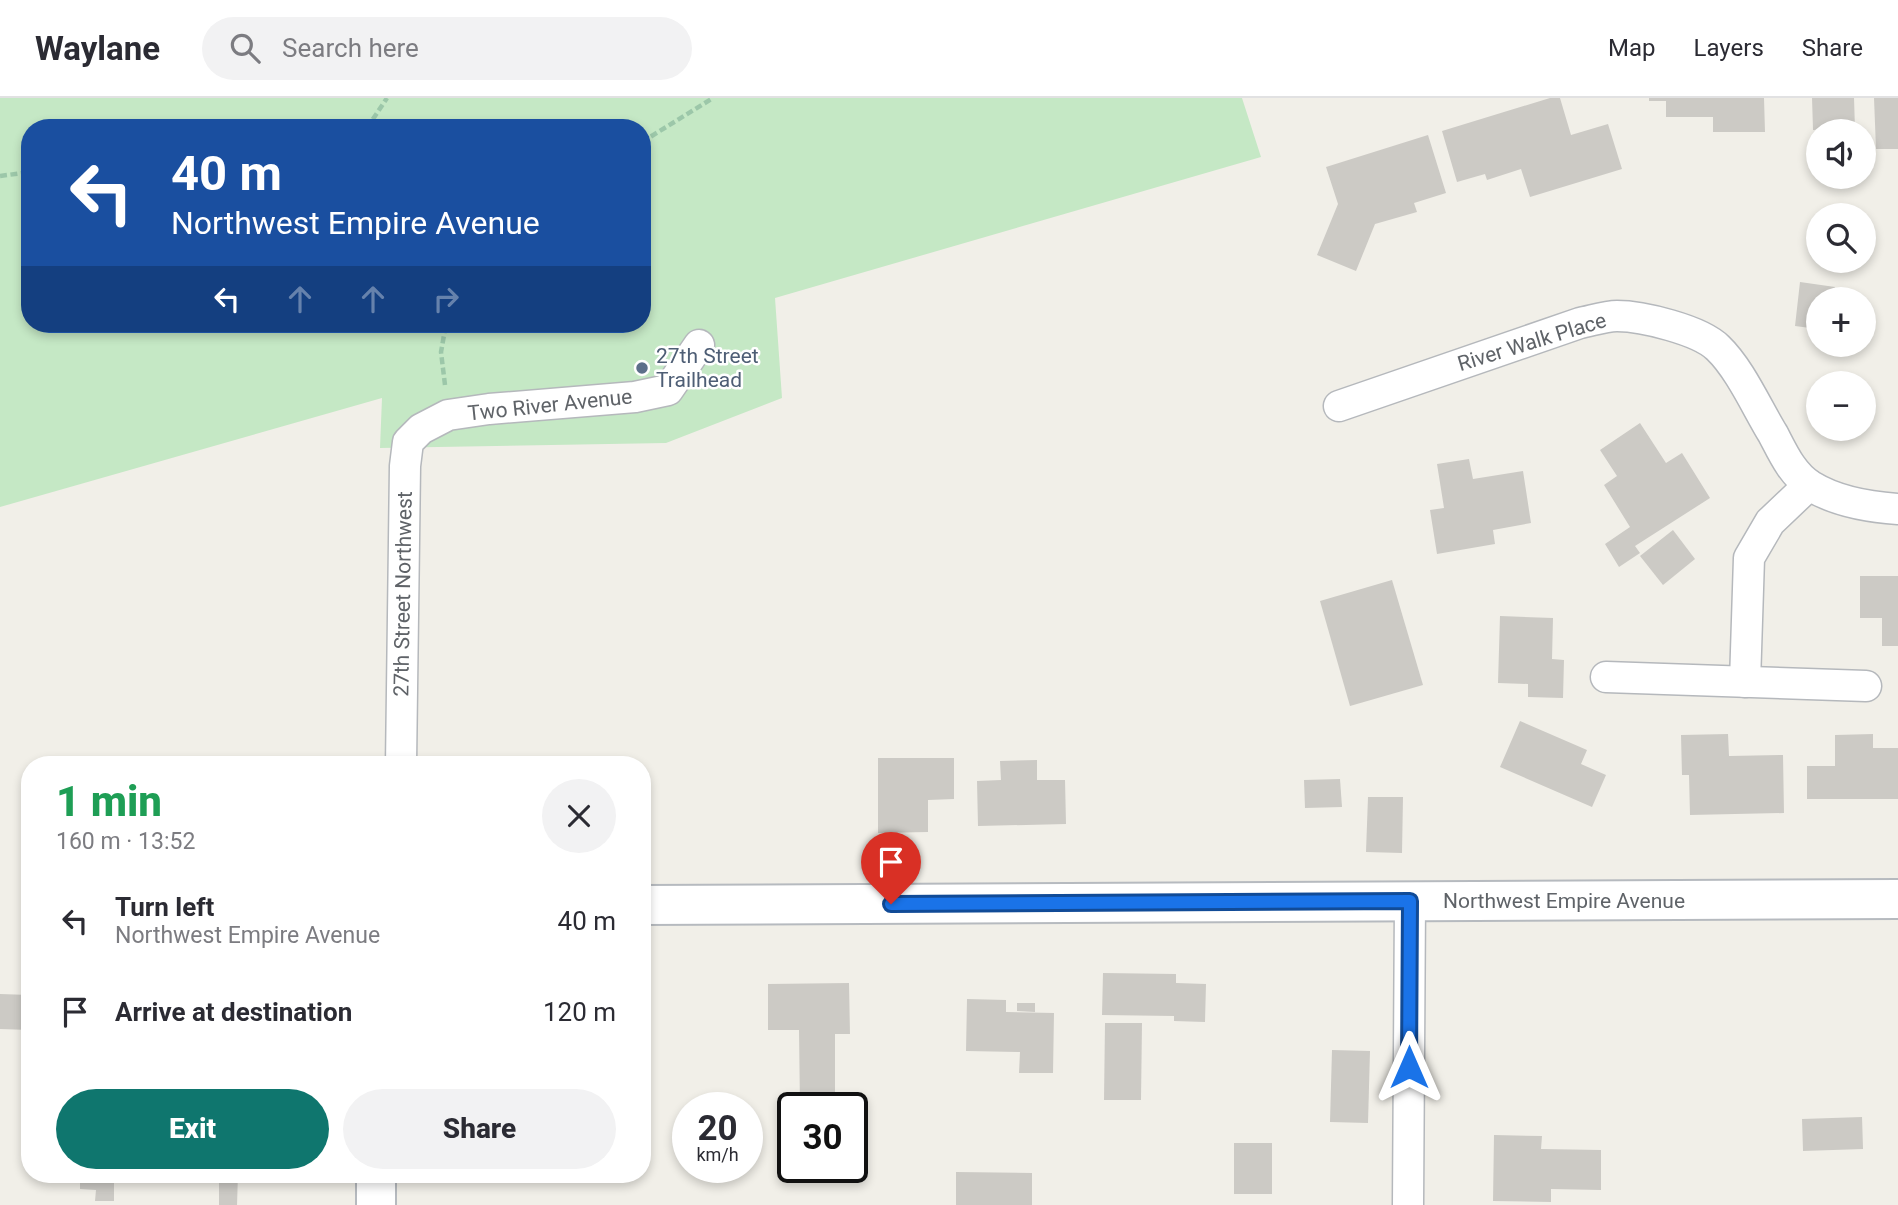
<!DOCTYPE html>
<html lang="en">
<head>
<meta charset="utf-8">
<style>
	:root { --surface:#fff; --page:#f2f2f3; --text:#2b2b33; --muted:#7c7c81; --line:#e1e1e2; --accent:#0f766e }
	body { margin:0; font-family:Roboto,sans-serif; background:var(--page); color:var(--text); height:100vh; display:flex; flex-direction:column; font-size:26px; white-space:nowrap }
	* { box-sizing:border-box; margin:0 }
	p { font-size:23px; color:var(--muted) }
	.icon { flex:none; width:38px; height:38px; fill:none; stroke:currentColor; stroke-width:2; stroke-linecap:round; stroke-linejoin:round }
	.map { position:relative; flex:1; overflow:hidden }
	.drawer { position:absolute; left:21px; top:658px; width:630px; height:427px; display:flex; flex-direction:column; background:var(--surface); border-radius:28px; box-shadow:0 4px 10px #0003 }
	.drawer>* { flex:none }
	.top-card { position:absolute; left:21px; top:21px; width:630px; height:214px; border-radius:28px; box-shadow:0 4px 10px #0003; background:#1a4fa0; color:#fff; overflow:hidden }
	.tools { position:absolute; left:1806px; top:21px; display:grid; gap:14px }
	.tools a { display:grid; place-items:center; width:70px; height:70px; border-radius:50%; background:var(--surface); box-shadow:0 4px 10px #0003; font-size:35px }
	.speed { position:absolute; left:672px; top:994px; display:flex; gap:14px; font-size:35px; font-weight:700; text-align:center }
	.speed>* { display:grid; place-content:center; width:91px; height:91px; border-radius:50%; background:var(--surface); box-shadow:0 4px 10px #0003; line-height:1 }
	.speed small { font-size:18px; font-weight:400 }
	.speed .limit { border:4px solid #111; border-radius:10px; background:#fff; color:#111 }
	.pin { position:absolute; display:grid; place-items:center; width:60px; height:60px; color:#fff; margin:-72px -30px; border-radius:50% 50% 50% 0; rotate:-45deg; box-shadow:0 0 7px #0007 }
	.pin .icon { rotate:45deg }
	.me { position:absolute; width:77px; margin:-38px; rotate:0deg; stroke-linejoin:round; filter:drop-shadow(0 0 5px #0008) }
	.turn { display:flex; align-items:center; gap:24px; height:147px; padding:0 35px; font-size:32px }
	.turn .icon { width:91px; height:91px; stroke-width:2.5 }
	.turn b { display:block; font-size:49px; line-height:60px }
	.lanes { display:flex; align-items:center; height:66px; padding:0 35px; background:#0003; justify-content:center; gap:35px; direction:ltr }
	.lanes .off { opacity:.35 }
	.round { display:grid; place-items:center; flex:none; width:74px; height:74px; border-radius:37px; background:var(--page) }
	.overview { display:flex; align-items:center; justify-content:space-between; height:119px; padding:0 35px }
	h1 { font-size:42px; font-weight:800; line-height:52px; color:#1e9e55 }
	.cta { display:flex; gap:14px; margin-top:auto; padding:14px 35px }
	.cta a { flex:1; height:80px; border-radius:42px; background:var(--accent); color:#fff; font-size:28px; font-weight:800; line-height:80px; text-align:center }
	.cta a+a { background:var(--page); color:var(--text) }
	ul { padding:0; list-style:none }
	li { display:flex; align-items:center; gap:21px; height:91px; padding:0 35px }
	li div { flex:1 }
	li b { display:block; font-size:26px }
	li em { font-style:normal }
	header { display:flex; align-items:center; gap:42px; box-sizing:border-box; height:98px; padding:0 35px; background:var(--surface); border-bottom:2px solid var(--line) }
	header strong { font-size:33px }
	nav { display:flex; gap:38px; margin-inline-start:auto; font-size:24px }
	.search { width:490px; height:63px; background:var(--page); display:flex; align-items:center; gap:18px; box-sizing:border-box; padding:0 24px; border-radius:38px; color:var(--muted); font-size:26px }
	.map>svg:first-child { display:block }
</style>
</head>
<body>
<header>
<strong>Waylane</strong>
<div class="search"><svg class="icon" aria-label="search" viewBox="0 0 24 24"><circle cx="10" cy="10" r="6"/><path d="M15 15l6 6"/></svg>Search here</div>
<nav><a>Map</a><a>Layers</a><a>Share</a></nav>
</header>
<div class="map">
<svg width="1898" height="1107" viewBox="0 0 1898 1107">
	<rect width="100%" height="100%" fill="#f1efe8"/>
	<path fill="#c5e8c5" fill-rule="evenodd" d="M0,0H1242L1261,59L775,200L782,300L666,345L380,350L382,300L0,409ZM30,30H642V226H30Z"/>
	<g fill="#cccac5">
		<polygon points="1550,0 1560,0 1571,37 1608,26 1622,71 1530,99 1521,71 1487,82 1485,76 1457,84 1442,33"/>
		<polygon points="1649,0 1764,0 1765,34 1713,34 1713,19 1666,19 1666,3 1649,3"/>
		<polygon points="1812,0 1854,0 1855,31 1813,32"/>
		<polygon points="1874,0 1898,0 1898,51 1876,51"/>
		<polygon points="1428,37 1446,95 1414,105 1417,114 1375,126 1356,173 1317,157 1338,106 1326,69"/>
		<polygon points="1800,184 1835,189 1834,201 1818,201 1818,231 1795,228"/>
		<polygon points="1640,325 1666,365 1682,355 1710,400 1635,448 1640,455 1619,469 1605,446 1630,429 1604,387 1617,378 1600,352"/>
		<polygon points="1469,361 1473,381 1523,373 1531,425 1493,432 1495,446 1437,456 1430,412 1444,410 1437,366"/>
		<polygon points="1673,432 1695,461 1663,487 1640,458"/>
		<polygon points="1860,478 1898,478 1898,548 1882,548 1882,520 1860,520"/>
		<polygon points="1392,482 1423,587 1350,608 1320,503"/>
		<polygon points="1500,518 1553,520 1552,561 1564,562 1563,600 1528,599 1528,586 1498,585"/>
		<polygon points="1520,623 1587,652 1581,666 1606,677 1592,709 1500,669"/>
		<polygon points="1728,636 1729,658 1783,657 1784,715 1690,717 1689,677 1682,677 1681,637"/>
		<polygon points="1873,636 1873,650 1898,650 1898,701 1807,701 1807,668 1835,668 1835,637"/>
		<polygon points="878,660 954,660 954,701 928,702 928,734 878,735"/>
		<polygon points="1037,662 1037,682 1065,682 1066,726 978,728 977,683 1001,682 1000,663"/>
		<polygon points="1340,681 1342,709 1305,710 1304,682"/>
		<polygon points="1368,699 1403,699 1402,755 1366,754"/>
		<polygon points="1103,875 1176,876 1176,885 1206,886 1205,924 1174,923 1174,918 1102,917"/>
		<polygon points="849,885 850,936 835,936 835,1010 800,1010 799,932 768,932 768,886"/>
		<polygon points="0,896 30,897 30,932 0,931"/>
		<polygon points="967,901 1006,902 1006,914 1054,915 1053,975 1019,975 1020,954 966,953"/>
		<polygon points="1017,905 1035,905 1035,914 1017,913"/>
		<polygon points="1105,925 1142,925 1141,1002 1104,1002"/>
		<polygon points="1332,952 1370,953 1368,1025 1330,1024"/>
		<polygon points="1862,1019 1863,1051 1803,1053 1802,1021"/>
		<polygon points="1494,1037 1542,1038 1541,1051 1601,1052 1601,1092 1551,1091 1551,1104 1493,1103"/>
		<rect x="1234" y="1045" width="38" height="51"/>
		<polygon points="956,1074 1032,1075 1032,1107 956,1107"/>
		<polygon points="80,1076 114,1076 114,1103 95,1103 96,1092 80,1091"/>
		<polygon points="219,1076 238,1076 237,1107 219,1107"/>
		<rect x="544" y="1076" width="32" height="6"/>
	</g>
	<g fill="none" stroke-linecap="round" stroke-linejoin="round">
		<defs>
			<g id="street">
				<path d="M1339,308L1580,225C1591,223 1605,218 1617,218C1642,218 1700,232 1718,250C1740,271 1757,310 1773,336C1783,355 1792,376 1811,388C1837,404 1868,409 1898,411"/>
				<polyline points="1606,579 1866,588"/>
				<polyline points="1745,584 1749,460 1770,424 1809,387"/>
				<polyline points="401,667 405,368 408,344 421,331 448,317 489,311 635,299 668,292 699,247"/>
				<polyline points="1408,1107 1410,803"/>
			</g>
			<g id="secondary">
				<polyline points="642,807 1898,801"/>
				<polyline points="376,1107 376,1076"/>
			</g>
		</defs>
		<use href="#street" stroke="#b5b8bc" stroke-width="33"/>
		<use href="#secondary" stroke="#b6babf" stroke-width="42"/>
		<g stroke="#9cc7a9" stroke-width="4.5" stroke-dasharray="7 3.5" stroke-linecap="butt">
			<polyline points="367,30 387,0"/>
			<polyline points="642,44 713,0"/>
			<polyline points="0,78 30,74"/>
			<polyline points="445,287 441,254 446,226"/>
		</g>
		<use href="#street" stroke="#fff" stroke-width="30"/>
		<use href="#secondary" stroke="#fff" stroke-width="38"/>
	</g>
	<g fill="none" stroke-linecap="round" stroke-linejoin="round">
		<defs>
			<polyline id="route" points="891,806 1410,803 1409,969"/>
		</defs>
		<use href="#route" stroke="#114b97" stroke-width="18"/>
		<use href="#route" stroke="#1a73e8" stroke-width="12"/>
	</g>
	<circle fill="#5c6f8a" stroke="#fff" stroke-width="2.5" cx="642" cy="270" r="7"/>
	<g text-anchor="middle" stroke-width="5" stroke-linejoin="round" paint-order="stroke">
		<g font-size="21" fill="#5f6368" stroke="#fff">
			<text transform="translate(1532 244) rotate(-17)" y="7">River Walk Place</text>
			<text transform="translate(550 307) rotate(-6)" y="7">Two River Avenue</text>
			<text transform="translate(403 496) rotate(-89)" y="7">27th Street Northwest</text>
			<text x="1564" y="810">Northwest Empire Avenue</text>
		</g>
		<g font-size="21" fill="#4e5e75" stroke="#fff" text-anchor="start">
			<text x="656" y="265">27th Street<tspan x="656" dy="24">Trailhead</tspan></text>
		</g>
	</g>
</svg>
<div class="tools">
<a><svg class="icon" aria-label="sound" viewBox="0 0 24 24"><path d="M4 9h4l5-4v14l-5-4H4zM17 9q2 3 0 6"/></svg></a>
<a><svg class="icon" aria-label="search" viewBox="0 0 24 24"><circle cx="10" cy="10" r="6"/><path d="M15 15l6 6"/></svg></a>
<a>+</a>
<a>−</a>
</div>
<div class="speed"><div>20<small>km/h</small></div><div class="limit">30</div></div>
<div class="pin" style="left:891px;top:806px;background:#d93025"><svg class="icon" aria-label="arrive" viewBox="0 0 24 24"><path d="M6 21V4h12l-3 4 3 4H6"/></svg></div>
<svg class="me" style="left:1409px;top:969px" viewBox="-20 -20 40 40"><path d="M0-17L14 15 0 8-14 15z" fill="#1a73e8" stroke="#fff" stroke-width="4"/></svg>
<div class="top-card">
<div class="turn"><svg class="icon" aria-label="left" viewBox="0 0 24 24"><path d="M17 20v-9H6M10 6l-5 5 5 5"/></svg><div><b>40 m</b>Northwest Empire Avenue</div></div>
<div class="lanes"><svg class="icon" aria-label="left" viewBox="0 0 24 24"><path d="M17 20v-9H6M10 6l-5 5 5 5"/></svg><svg class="icon off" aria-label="ahead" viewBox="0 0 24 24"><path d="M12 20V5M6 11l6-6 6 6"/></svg><svg class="icon off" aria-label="ahead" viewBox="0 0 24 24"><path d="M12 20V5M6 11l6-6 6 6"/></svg><svg class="icon off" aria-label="right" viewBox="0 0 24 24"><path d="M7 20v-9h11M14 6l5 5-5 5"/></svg></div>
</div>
<section class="drawer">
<div class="overview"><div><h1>1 min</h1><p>160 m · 13:52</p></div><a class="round"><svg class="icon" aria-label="close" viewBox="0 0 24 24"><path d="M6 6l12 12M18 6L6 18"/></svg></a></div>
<ul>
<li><svg class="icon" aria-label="left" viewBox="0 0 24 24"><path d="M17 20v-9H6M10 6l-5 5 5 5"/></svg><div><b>Turn left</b><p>Northwest Empire Avenue</p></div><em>40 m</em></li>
<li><svg class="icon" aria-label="arrive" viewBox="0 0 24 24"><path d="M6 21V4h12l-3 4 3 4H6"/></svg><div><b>Arrive at destination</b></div><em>120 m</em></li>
</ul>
<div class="cta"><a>Exit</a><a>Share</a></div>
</section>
</div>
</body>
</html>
